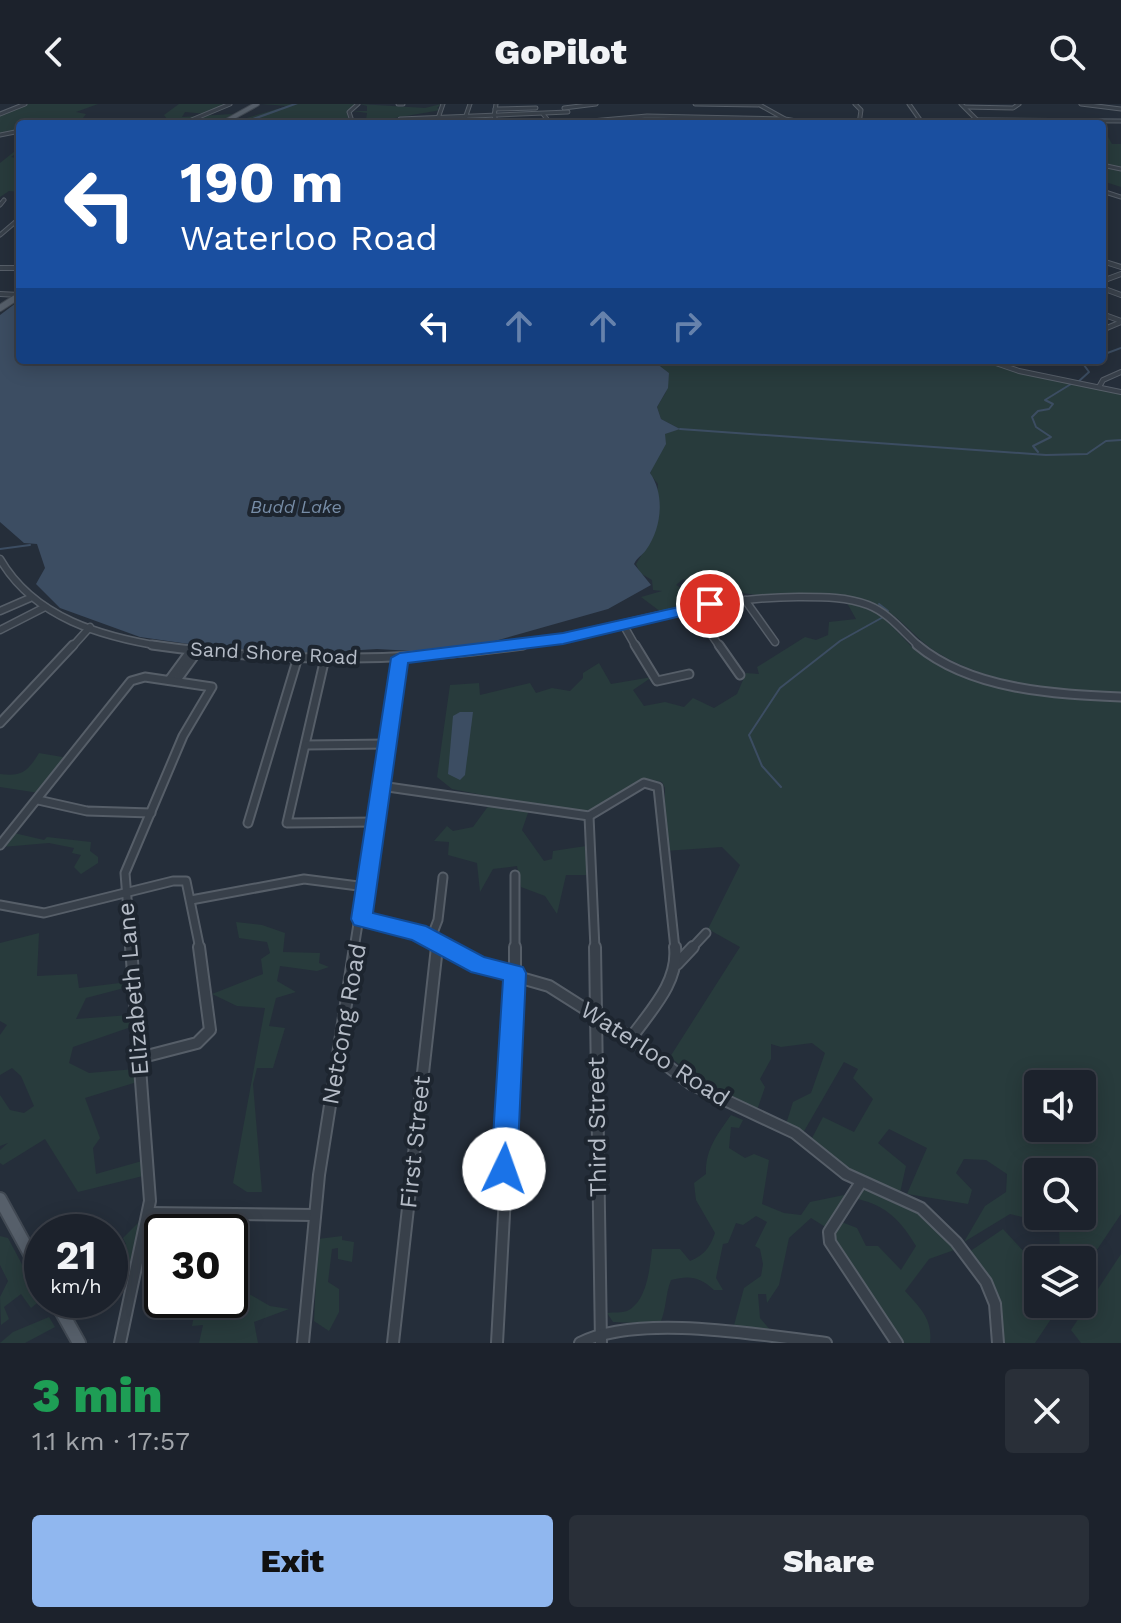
<!DOCTYPE html>
<html lang="en">
<head>
<meta charset="utf-8">
<style>
	:root { --surface:#1c222c; --page:#292f38; --text:#f1f3f6; --muted:#a0a4a9; --line:#3a3f48; --accent:#90b7ef }
	body { margin:0; font-family:"Work Sans",sans-serif; background:var(--page); color:var(--text); height:100vh; display:flex; flex-direction:column; font-size:30px; white-space:nowrap }
	* { box-sizing:border-box; margin:0 }
	p { font-size:26px; color:var(--muted) }
	.icon { flex:none; width:44px; height:44px; fill:none; stroke:currentColor; stroke-width:2; stroke-linecap:round; stroke-linejoin:round }
	.map { position:relative; height:1239px; overflow:hidden }
	.panel { display:flex; flex-direction:column; background:var(--surface); flex:1 }
	.panel>* { flex:none }
	.banner { position:absolute; left:16px; top:16px; width:1090px; height:244px; border-radius:8px; box-shadow:0 4px 20px #0003,0 0 0 2px var(--line); background:#1a4fa0; color:#fff; overflow:hidden }
	.controls { position:absolute; left:1024px; top:966px; display:grid; gap:16px }
	.controls a { display:grid; place-items:center; width:72px; height:72px; border-radius:8px; background:var(--surface); box-shadow:0 4px 20px #0003,0 0 0 2px var(--line); font-size:40px }
	.speed { position:absolute; left:24px; top:1110px; display:flex; gap:16px; font-size:40px; font-weight:700; text-align:center }
	.speed>* { display:grid; place-content:center; width:104px; height:104px; border-radius:50%; background:var(--surface); box-shadow:0 4px 20px #0003,0 0 0 2px var(--line); line-height:1 }
	.speed small { font-size:20px; font-weight:400 }
	.speed .limit { border:4px solid #111; border-radius:12px; background:#fff; color:#111 }
	.pin { position:absolute; display:grid; place-items:center; width:68px; height:68px; color:#fff; margin:-34px; border:4px solid #fff; border-radius:50%; box-shadow:0 2px 8px #0007 }
	.me { position:absolute; width:88px; margin:-44px; rotate:3deg; stroke-linejoin:round; filter:drop-shadow(0 0 6px #0008) }
	.turn { display:flex; align-items:center; gap:28px; height:168px; padding:0 32px; font-size:36px }
	.turn .icon { width:104px; height:104px; stroke-width:2.5 }
	.turn b { display:block; font-size:56px; line-height:68px }
	.lanes { display:flex; align-items:center; height:76px; padding:0 32px; background:#0003; justify-content:center; gap:40px; direction:ltr }
	.lanes .off { opacity:.35 }
	.round { display:grid; place-items:center; flex:none; width:84px; height:84px; border-radius:8px; background:var(--page) }
	.summary { display:flex; align-items:center; justify-content:space-between; height:136px; padding:0 32px }
	h1 { font-size:48px; font-weight:800; line-height:60px; color:#1e9e55 }
	.button { display:flex; gap:16px; margin-top:auto; padding:16px 32px }
	.button a { flex:1; height:92px; border-radius:8px; background:var(--accent); color:#111; font-size:32px; font-weight:800; line-height:92px; text-align:center }
	.button a+a { background:var(--page); color:var(--text) }
	header { display:flex; justify-content:space-between; align-items:center; height:104px; padding:0 32px; background:var(--surface); font-size:36px; font-weight:800 }
	.map>svg:first-child { display:block }
</style>
</head>
<body>
<header><svg class="icon" aria-label="back" viewBox="0 0 24 24"><path d="M15 5l-7 7 7 7"/></svg>GoPilot<svg class="icon" aria-label="search" viewBox="0 0 24 24"><circle cx="10" cy="10" r="6"/><path d="M15 15l6 6"/></svg></header>
<div class="map">
<svg width="1121" height="1239" viewBox="0 0 1121 1239">
	<rect width="100%" height="100%" fill="#252e3a"/>
	<g fill="#283b3c" fill-rule="evenodd">
		<polygon points="28,0 98,0 76,8 86,10 83,14 91,20 20,20 20,26 0,29 0,12"/>
		<polygon points="179,0 227,0 207,10 185,8 182,13 233,10 216,20 183,20 192,15 170,16 184,18 158,20 167,15 164,11"/>
		<polygon points="261,0 357,0 347,8 348,14 338,17 341,20 226,20 287,2"/>
		<polygon points="360,0 425,4 441,0 437,4 441,6 383,16 392,20 355,19 366,16 367,9 353,7 367,7 367,2"/>
		<polygon points="1102,31 1107,31 1112,40 1121,40 1121,83 1102,77"/>
		<polygon points="20,43 20,47 11,53 20,55 17,60 20,60 20,88 9,87 0,93 0,59"/>
		<path d="M652,256H987L1015,267L1121,288V591C1060,587 991,581 938,549C913,534 899,508 870,499C827,484 782,498 738,488L742,495L712,498C707,483 695,480 683,475L676,481L687,487H700L707,495L661,508L641,493L662,487L653,486L652,476L640,469L636,460L654,431L658,380L650,370L665,330L678,324L661,315L657,303L666,288L669,269Z"/>
		<path d="M847,499C896,509 895,536 931,557C986,588 1059,596 1121,596V1110L1082,1168V1156H1051L1060,1151L1059,1122L1010,1110L964,1138L985,1102L1006,1088L1007,1070L986,1056L964,1055L956,1069L972,1086L968,1100L907,1090L927,1044L889,1025L878,1039L906,1062L900,1089L846,1067L811,1036L823,1013L854,1028L873,995L853,974L858,965L844,958L803,1029L786,1020L793,998L811,989L825,949L812,939L781,943L771,940V955L760,975L765,983L757,1006L696,974L670,953L740,843L708,825L740,761L722,743L665,747V684L662,678L649,675L640,679L582,711L452,685L437,673L450,581L479,579L480,591L530,579L536,589L552,584L570,587L583,574V569L599,559L611,580L652,573L633,586L644,602L665,598L684,603L693,594L714,604L737,590L746,569L759,570L757,563L805,533L816,536L828,531L829,518L856,515ZM1038,980H1082V1024H1038ZM1038,1068H1082V1112H1038Z"/>
		<path d="M39,649L68,654L39,689L0,683V670C22,673 28,667 39,649Z"/>
		<polygon points="489,701 529,706 522,726 544,757 552,755 553,747 586,742 591,771 566,771 557,810 545,792 521,783 517,762 493,765 480,788 477,759 448,751 449,738 434,737 447,722 453,727 473,723"/>
		<polygon points="14,729 44,736 47,733 91,738 90,747 98,753 98,759 81,770 74,763 81,751 72,749 74,744 49,739 2,743"/>
		<polygon points="236,818 262,821 285,829 283,848 320,849 319,859 329,863 317,867 280,862 277,877 296,888 276,894 269,922 285,924 273,964 257,964 253,980 262,1088 247,1088 233,1079 265,904 237,902 212,890 263,870 261,855 270,849 267,838 239,834"/>
		<polygon points="39,829 37,872 77,870 79,884 128,878 128,883 86,894 76,915 130,911 131,923 73,943 69,959 89,969 135,965 137,978 85,994 100,1034 93,1044 96,1070 142,1057 143,1072 78,1088 45,1035 3,1061 0,1059 0,1046 8,1039 0,1042 0,991 10,1006 24,1009 34,1002 21,972 12,964 0,971 0,931 7,921 0,917 0,839"/>
		<path d="M731,1011L743,1016L739,1024L731,1023L729,1044L745,1054L754,1050L769,1056L762,1100L784,1109L801,1111L810,1098L849,1090L827,1124L811,1114L789,1134L779,1181L767,1199L766,1190H758L760,1214L771,1227L733,1225L744,1184L761,1172L763,1160L760,1145L755,1142L767,1118L756,1112L743,1121L736,1119L728,1139L723,1140L716,1174L723,1186H714C700,1173 690,1171 671,1176C665,1191 667,1203 660,1220L613,1218L607,1209C613,1208 622,1209 627,1207C647,1198 650,1163 652,1145H680L690,1157C704,1151 710,1144 715,1129L696,1096L694,1079L706,1070C705,1046 717,1031 731,1011Z"/>
		<path d="M862,1083C908,1098 925,1110 957,1145L929,1155L905,1187C920,1204 933,1215 930,1239H904L835,1142L834,1128L839,1117L857,1124L866,1142H878L901,1166L916,1142C901,1117 887,1102 858,1095Z"/>
		<polygon points="143,1114 128,1173 110,1170 110,1152 126,1140 123,1134"/>
		<polygon points="1003,1125 1038,1163 1038,1200 1061,1200 1035,1239 1003,1239 996,1188 969,1148"/>
		<polygon points="0,1132 8,1134 41,1196 31,1204 21,1190 4,1203 9,1215 1,1221 0,1193 8,1177 0,1161"/>
		<polygon points="342,1132 342,1136 354,1138 352,1158 338,1155 338,1144 332,1145 328,1178 339,1185 339,1208 329,1227 314,1217 318,1135"/>
		<polygon points="230,1148 250,1148 243,1176 244,1187 270,1202 289,1205 254,1218 258,1239 199,1239 203,1221 192,1222 197,1196 230,1196"/>
		<polygon points="1121,1150 1121,1239 1081,1239 1071,1226"/>
		<polygon points="49,1213 55,1223 25,1239 0,1239 13,1228"/>
	</g>
	<g fill="#3c4d62">
		<path d="M20,196V256H652L669,269L668,284L657,303L661,315L680,325L665,330L666,340L650,369C665,390 662,424 646,446C642,452 638,452 634,460L651,481L608,505L488,539L412,547L377,545L297,550L210,543L140,533L60,504L36,480L45,464L37,440L24,439L0,418V211Z"/>
		<polygon points="460,608 473,608 465,671 460,676 448,670 453,612"/>
	</g>
	<g fill="none" stroke-linecap="round" stroke-linejoin="round">
		<g stroke="#3c4d62" stroke-width="2">
			<polyline points="712,20 714,17"/>
			<polyline points="1102,251 1121,244"/>
			<polyline points="1078,278 1089,268 1084,261 1089,256"/>
			<polyline points="680,325 1046,351 1087,350 1106,337 1121,336"/>
			<polyline points="1038,348 1033,342 1051,333 1036,323 1032,313 1038,307 1049,305 1053,300 1045,296 1071,280"/>
			<polyline points="0,445 30,441"/>
			<polyline points="879,500 888,507"/>
			<polyline points="781,683 762,662 749,631 780,584 840,537 885,512"/>
		</g>
		<polygon fill="#3c4d62" fill-rule="evenodd" points="292,0 298,0 243,20 236,20"/>
		<defs>
			<g id="minor-far4">
				<polyline points="398,0 403,0"/>
				<polyline points="496,0 494,12 498,20"/>
				<polyline points="695,0 758,1"/>
				<polyline points="758,0 785,15 813,20"/>
				<polyline points="855,0 861,6 859,20"/>
				<polyline points="909,0 923,20"/>
				<polyline points="961,0 980,19"/>
				<polyline points="1081,0 1121,5"/>
				<polyline points="965,3 1013,4 1019,0"/>
				<polyline points="564,4 596,0"/>
				<polyline points="495,5 536,4"/>
				<polyline points="0,10 25,0"/>
				<polyline points="543,10 551,20"/>
				<polyline points="400,15 568,8"/>
				<polyline points="977,16 1121,17"/>
				<polyline points="182,20 230,0"/>
				<polyline points="353,20 349,8 358,0"/>
				<polyline points="436,20 443,0"/>
				<polyline points="463,20 470,0"/>
				<polyline points="558,20 647,12 785,15"/>
				<polyline points="0,31 20,27"/>
				<polyline points="1102,61 1121,65"/>
				<polyline points="1102,87 1121,93"/>
				<polyline points="0,101 4,96"/>
				<polyline points="0,131 20,114"/>
			</g>
			<g id="minor-far3">
				<polyline points="1102,157 1121,163"/>
				<polyline points="0,164 20,164"/>
				<polyline points="1102,177 1121,170"/>
				<polyline points="1102,184 1121,191"/>
				<polyline points="0,190 19,191"/>
				<polyline points="1102,210 1121,217"/>
				<polyline points="1102,226 1121,218"/>
				<polyline points="987,256 1019,267 1121,288"/>
				<polyline points="1099,283 1103,276 1121,268"/>
			</g>
			<g id="minor-far2">
				<path d="M0,455C34,514 102,533 166,543"/>
				<polyline points="745,496 775,538"/>
				<polyline points="692,503 720,543"/>
				<polyline points="0,507 30,494"/>
				<polyline points="624,522 636,543"/>
				<polyline points="0,526 45,503"/>
				<polyline points="72,543 90,523"/>
				<path d="M509,543C608,529 701,492 802,493C824,493 847,493 868,501C889,509 903,528 920,543"/>
			</g>
			<g id="minor-far1">
				<path d="M152,541C277,559 398,559 523,541"/>
				<polyline points="635,541 657,577 689,570"/>
				<polyline points="719,541 740,571"/>
				<path d="M917,541C971,586 1054,590 1121,593"/>
				<polyline points="325,554 287,719 376,718"/>
				<polyline points="169,576 191,546"/>
				<polyline points="177,576 198,547"/>
				<polyline points="0,619 73,541"/>
				<polyline points="306,641 388,640"/>
				<polyline points="381,682 589,712 644,679 658,683 675,845"/>
				<polyline points="38,696 87,707 151,709"/>
				<polyline points="589,712 595,845"/>
				<polyline points="248,719 298,553"/>
				<polyline points="0,741 131,577 145,573 212,583 183,632 125,769 131,845"/>
				<polyline points="515,771 515,845"/>
				<polyline points="191,796 304,775 366,783"/>
				<polyline points="0,801 44,809 173,777 186,777 200,845"/>
				<polyline points="361,815 418,829 447,845"/>
				<polyline points="431,834 438,816 443,773"/>
				<polyline points="354,845 400,554"/>
				<polyline points="437,845 438,837"/>
				<polyline points="691,845 706,829"/>
			</g>
			<g id="minor">
				<polyline points="443,843 479,862 549,882 631,934 691,980 795,1029 846,1070 921,1104 956,1138 986,1178 995,1200 998,1239"/>
				<polyline points="595,843 601,1239"/>
				<polyline points="677,860 693,843"/>
				<path d="M631,934C651,906 679,878 675,843"/>
				<polyline points="139,954 197,939 210,926 199,843"/>
				<polyline points="861,1078 829,1128 830,1138 897,1239"/>
				<polyline points="149,1109 314,1111"/>
				<polyline points="120,1239 150,1097 131,843"/>
				<polyline points="303,1239 319,1071 355,843"/>
				<polyline points="393,1239 437,843"/>
				<polyline points="497,1239 515,908 515,843"/>
				<path d="M580,1239C638,1209 760,1231 826,1239"/>
			</g>
			<polyline id="major-far2" points="221,20 257,0"/>
			<polyline id="major-far1" points="0,204 20,191"/>
			<g id="major">
				<polyline points="0,1095 42,1172"/>
				<polyline points="55,1196 79,1239"/>
			</g>
		</defs>
		<use href="#minor-far4" stroke="#565e68" stroke-width="5"/>
		<use href="#minor-far3" stroke="#565e68" stroke-width="6"/>
		<use href="#minor-far2" stroke="#565e68" stroke-width="9"/>
		<use href="#minor-far1" stroke="#565e68" stroke-width="11"/>
		<use href="#minor" stroke="#565e68" stroke-width="14"/>
		<use href="#major-far2" stroke="#414953" stroke-width="6"/>
		<use href="#major-far1" stroke="#414953" stroke-width="8"/>
		<use href="#major" stroke="#414953" stroke-width="16"/>
		<use href="#minor-far4" stroke="#38404a" stroke-width="3"/>
		<use href="#minor-far3" stroke="#38404a" stroke-width="4"/>
		<use href="#minor-far2" stroke="#38404a" stroke-width="6"/>
		<use href="#minor-far1" stroke="#38404a" stroke-width="7"/>
		<use href="#minor" stroke="#38404a" stroke-width="10"/>
		<use href="#major-far2" stroke="#565f6a" stroke-width="4"/>
		<use href="#major-far1" stroke="#565f6a" stroke-width="6"/>
		<use href="#major" stroke="#565f6a" stroke-width="12"/>
	</g>
	<polygon fill="#1a73e8" stroke="#114b97" stroke-width="2" points="710,496 715,497 715,504 563,540 408,559 373,809 426,822 484,853 523,863 526,869 517,1065 513,1074 504,1078 495,1074 491,1065 503,876 471,868 412,836 354,821 351,815 391,554 400,549 563,529"/>
	<g text-anchor="middle" stroke-width="8" stroke-linejoin="round" paint-order="stroke">
		<g font-size="18" font-style="italic" fill="#778da7" stroke="#1d252f">
			<text x="296" y="409">Budd Lake</text>
		</g>
		<g font-size="20" fill="#b4bbc6" stroke="#1d252f">
			<text transform="translate(274 549) rotate(3)" y="7">Sand Shore Road</text>
		</g>
		<g font-size="24" fill="#b4bbc6" stroke="#1d252f">
			<text transform="translate(133 885) rotate(-95)" y="8">Elizabeth Lane</text>
			<text transform="translate(344 920) rotate(-80)" y="8">Netcong Road</text>
			<text transform="translate(655 950) rotate(33)" y="8">Waterloo Road</text>
			<text transform="translate(597 1023) rotate(-91)" y="8">Third Street</text>
			<text transform="translate(415 1038) rotate(-84)" y="8">First Street</text>
		</g>
	</g>
</svg>
<div class="controls">
<a><svg class="icon" aria-label="sound" viewBox="0 0 24 24"><path d="M4 9h4l5-4v14l-5-4H4zM17 9q2 3 0 6"/></svg></a>
<a><svg class="icon" aria-label="search" viewBox="0 0 24 24"><circle cx="10" cy="10" r="6"/><path d="M15 15l6 6"/></svg></a>
<a><svg class="icon" aria-label="layers" viewBox="0 0 24 24"><path d="M12 4l9 5-9 5-9-5zM3 14l9 5 9-5"/></svg></a>
</div>
<div class="speed"><div>21<small>km/h</small></div><div class="limit">30</div></div>
<div class="pin" style="left:710px;top:500px;background:#d93025"><svg class="icon" aria-label="arrive" viewBox="0 0 24 24"><path d="M6 21V4h12l-3 4 3 4H6"/></svg></div>
<svg class="me" style="left:504px;top:1065px" viewBox="-20 -20 40 40"><circle r="19" fill="#fff"/><path d="M0-13L10 11 0 6-10 11z" fill="#1a73e8"/></svg>
<div class="banner">
<div class="turn"><svg class="icon" aria-label="left" viewBox="0 0 24 24"><path d="M17 20v-9H6M10 6l-5 5 5 5"/></svg><div><b>190 m</b>Waterloo Road</div></div>
<div class="lanes"><svg class="icon" aria-label="left" viewBox="0 0 24 24"><path d="M17 20v-9H6M10 6l-5 5 5 5"/></svg><svg class="icon off" aria-label="ahead" viewBox="0 0 24 24"><path d="M12 20V5M6 11l6-6 6 6"/></svg><svg class="icon off" aria-label="ahead" viewBox="0 0 24 24"><path d="M12 20V5M6 11l6-6 6 6"/></svg><svg class="icon off" aria-label="right" viewBox="0 0 24 24"><path d="M7 20v-9h11M14 6l5 5-5 5"/></svg></div>
</div>
</div>
<section class="panel">
<div class="summary"><div><h1>3 min</h1><p>1.1 km · 17:57</p></div><a class="round"><svg class="icon" aria-label="close" viewBox="0 0 24 24"><path d="M6 6l12 12M18 6L6 18"/></svg></a></div>
<div class="button"><a>Exit</a><a>Share</a></div>
</section>
</body>
</html>
